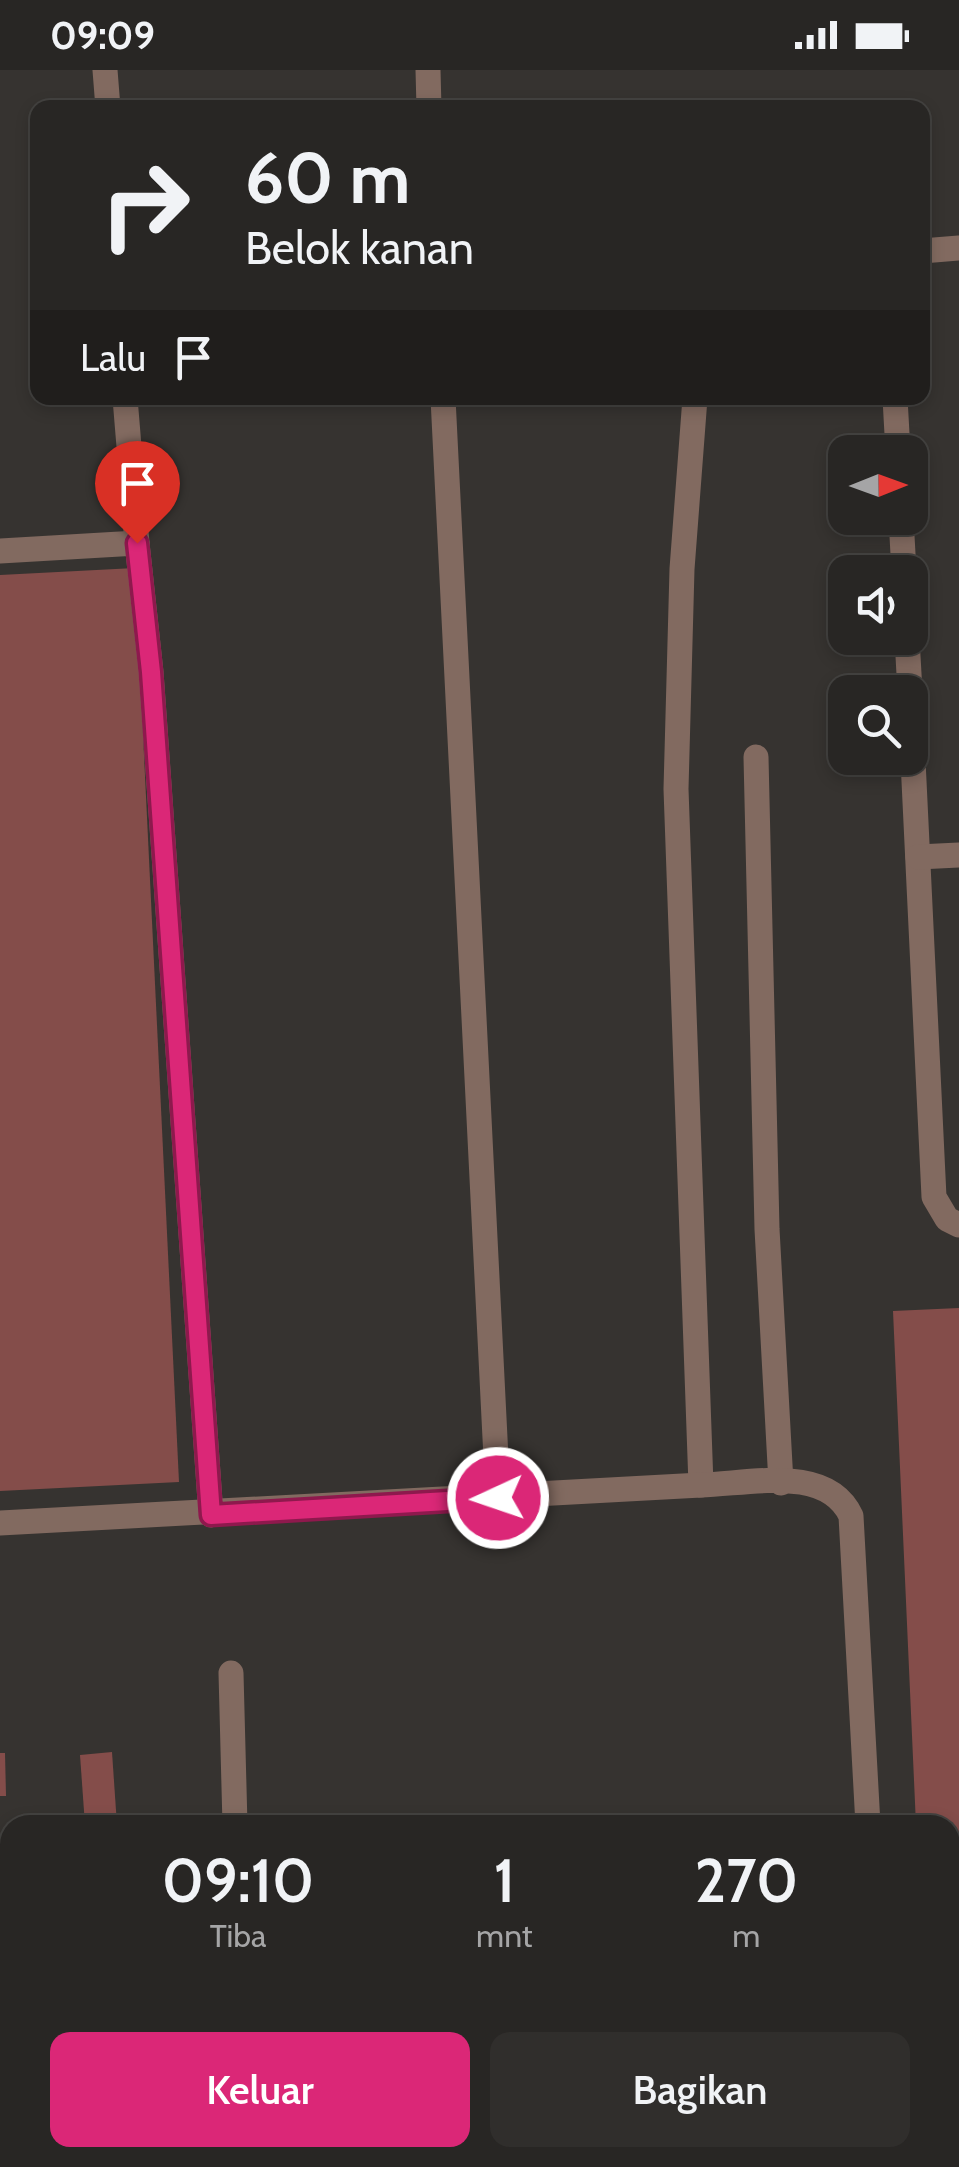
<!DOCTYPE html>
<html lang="id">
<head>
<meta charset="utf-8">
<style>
	:root { --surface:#282624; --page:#302e2c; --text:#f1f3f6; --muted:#a5a5a6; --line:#444341; --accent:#db2777 }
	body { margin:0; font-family:Cabin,sans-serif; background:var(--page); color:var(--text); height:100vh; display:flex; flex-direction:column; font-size:38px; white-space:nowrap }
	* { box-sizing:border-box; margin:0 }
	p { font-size:32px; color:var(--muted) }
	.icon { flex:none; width:55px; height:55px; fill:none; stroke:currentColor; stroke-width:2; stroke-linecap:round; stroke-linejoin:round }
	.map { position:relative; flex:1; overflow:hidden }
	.details { position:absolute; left:0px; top:1745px; width:960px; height:352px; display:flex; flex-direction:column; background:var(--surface); border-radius:30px 30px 0 0; box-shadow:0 5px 15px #0003,0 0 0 2px var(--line) }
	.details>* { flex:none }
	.banner { position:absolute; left:30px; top:30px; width:900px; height:305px; border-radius:20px; box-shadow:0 5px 15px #0003,0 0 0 2px var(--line); background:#282624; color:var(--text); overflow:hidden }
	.needle { width:65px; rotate:89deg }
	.controls { position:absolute; left:828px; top:365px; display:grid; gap:20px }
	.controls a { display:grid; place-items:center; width:100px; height:100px; border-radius:20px; background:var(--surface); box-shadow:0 5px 15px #0003,0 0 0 2px var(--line); font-size:50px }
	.pin { position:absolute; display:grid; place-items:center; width:85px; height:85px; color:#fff; margin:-102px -42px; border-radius:50% 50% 50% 0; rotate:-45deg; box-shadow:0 0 10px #0007 }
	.pin .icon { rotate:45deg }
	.me { position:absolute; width:110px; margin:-55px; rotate:267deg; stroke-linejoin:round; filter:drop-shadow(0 0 8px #0008) }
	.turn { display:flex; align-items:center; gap:35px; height:210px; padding:0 50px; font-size:45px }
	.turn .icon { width:130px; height:130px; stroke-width:2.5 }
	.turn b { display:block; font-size:70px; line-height:85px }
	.then { display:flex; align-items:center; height:95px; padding:0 50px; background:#0003; gap:20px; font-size:38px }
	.eta { display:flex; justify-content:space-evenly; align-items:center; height:170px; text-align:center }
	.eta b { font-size:60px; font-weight:600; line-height:70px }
	.button { display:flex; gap:20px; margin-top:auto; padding:20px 50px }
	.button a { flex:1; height:115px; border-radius:20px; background:var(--accent); color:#fff; font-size:40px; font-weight:600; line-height:115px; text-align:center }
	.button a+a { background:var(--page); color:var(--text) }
	.status { display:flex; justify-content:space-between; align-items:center; height:70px; padding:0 50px; background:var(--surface); direction:ltr }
	.status svg { height:28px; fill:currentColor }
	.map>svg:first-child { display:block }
</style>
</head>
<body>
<div class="status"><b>09:09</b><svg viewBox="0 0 49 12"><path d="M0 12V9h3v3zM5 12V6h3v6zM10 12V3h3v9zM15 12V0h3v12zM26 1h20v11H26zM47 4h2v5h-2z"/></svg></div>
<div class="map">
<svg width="959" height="2097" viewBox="0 0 959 2097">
	<rect width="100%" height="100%" fill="#363330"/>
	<g fill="#844d4a">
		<polygon points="135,498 179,1412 0,1421 0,505"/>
		<polygon points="959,1238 959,2019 950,2020 950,1755 916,1755 893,1241"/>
		<polygon points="112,1682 117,1755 85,1755 80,1685"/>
		<polygon points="0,1683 5,1683 6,1726 0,1726"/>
		<polygon points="10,1804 10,1844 0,1845 0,1805"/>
		<polygon points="0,1853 10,1853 10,1932 1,1932"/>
		<polygon points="0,1936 10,1936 10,1991 2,1991"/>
		<polygon points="0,2051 6,2080 0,2080"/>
		<polygon points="10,2088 63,2088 63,2094 10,2096"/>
		<polygon points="138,2088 186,2088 186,2096 138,2097"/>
	</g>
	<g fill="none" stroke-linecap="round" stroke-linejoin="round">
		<g stroke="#826a60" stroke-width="25">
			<polyline points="105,0 108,38"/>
			<polyline points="428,0 429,38"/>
			<polyline points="922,181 959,178"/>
			<polyline points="125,328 137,473"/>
			<polyline points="443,328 498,1428"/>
			<polyline points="695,328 682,499 676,719 701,1415"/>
			<polyline points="895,328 898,382"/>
			<polyline points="901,448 904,502"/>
			<polyline points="0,481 137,473 151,602 211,1445"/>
			<polyline points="907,568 910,622"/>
			<polyline points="910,628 934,1127 947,1149 959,1155"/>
			<polyline points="756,687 767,1159 781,1413"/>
			<polyline points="918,787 959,785"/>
			<path d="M0,1453L701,1415C749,1414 827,1394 851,1446L868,1755"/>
			<polyline points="231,1603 235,1755"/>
			<polyline points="0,1788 10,1788"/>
			<polyline points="786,2088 787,2097"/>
			<polyline points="888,2088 890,2097"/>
		</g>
	</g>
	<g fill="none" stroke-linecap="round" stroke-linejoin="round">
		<defs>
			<polyline id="route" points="137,473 151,602 211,1445 498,1428"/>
		</defs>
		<use href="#route" stroke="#8e194d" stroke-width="25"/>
		<use href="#route" stroke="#db2777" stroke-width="18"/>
	</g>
</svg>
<div class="controls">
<a><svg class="needle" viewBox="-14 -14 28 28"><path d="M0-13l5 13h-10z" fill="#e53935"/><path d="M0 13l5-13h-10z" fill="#a5a5a6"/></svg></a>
<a><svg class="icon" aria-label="sound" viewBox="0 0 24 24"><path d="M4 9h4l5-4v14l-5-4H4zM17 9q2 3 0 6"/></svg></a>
<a><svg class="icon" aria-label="search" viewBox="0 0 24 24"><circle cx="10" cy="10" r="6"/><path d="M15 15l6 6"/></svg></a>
</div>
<div class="pin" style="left:137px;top:473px;background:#d93025"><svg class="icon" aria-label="arrive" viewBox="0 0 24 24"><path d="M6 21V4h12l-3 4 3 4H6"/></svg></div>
<svg class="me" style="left:498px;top:1428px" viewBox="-20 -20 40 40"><circle r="17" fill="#db2777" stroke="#fff" stroke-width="3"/><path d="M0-11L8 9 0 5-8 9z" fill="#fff"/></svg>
<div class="banner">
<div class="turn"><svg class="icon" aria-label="right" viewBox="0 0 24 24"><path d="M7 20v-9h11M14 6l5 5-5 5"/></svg><div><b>60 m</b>Belok kanan</div></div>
<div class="then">Lalu<svg class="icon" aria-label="arrive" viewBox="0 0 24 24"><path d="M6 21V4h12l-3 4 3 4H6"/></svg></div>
</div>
<section class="details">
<div class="eta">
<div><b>09:10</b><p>Tiba</p></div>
<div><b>1</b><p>mnt</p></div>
<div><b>270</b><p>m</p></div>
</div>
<div class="button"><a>Keluar</a><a>Bagikan</a></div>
</section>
</div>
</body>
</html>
